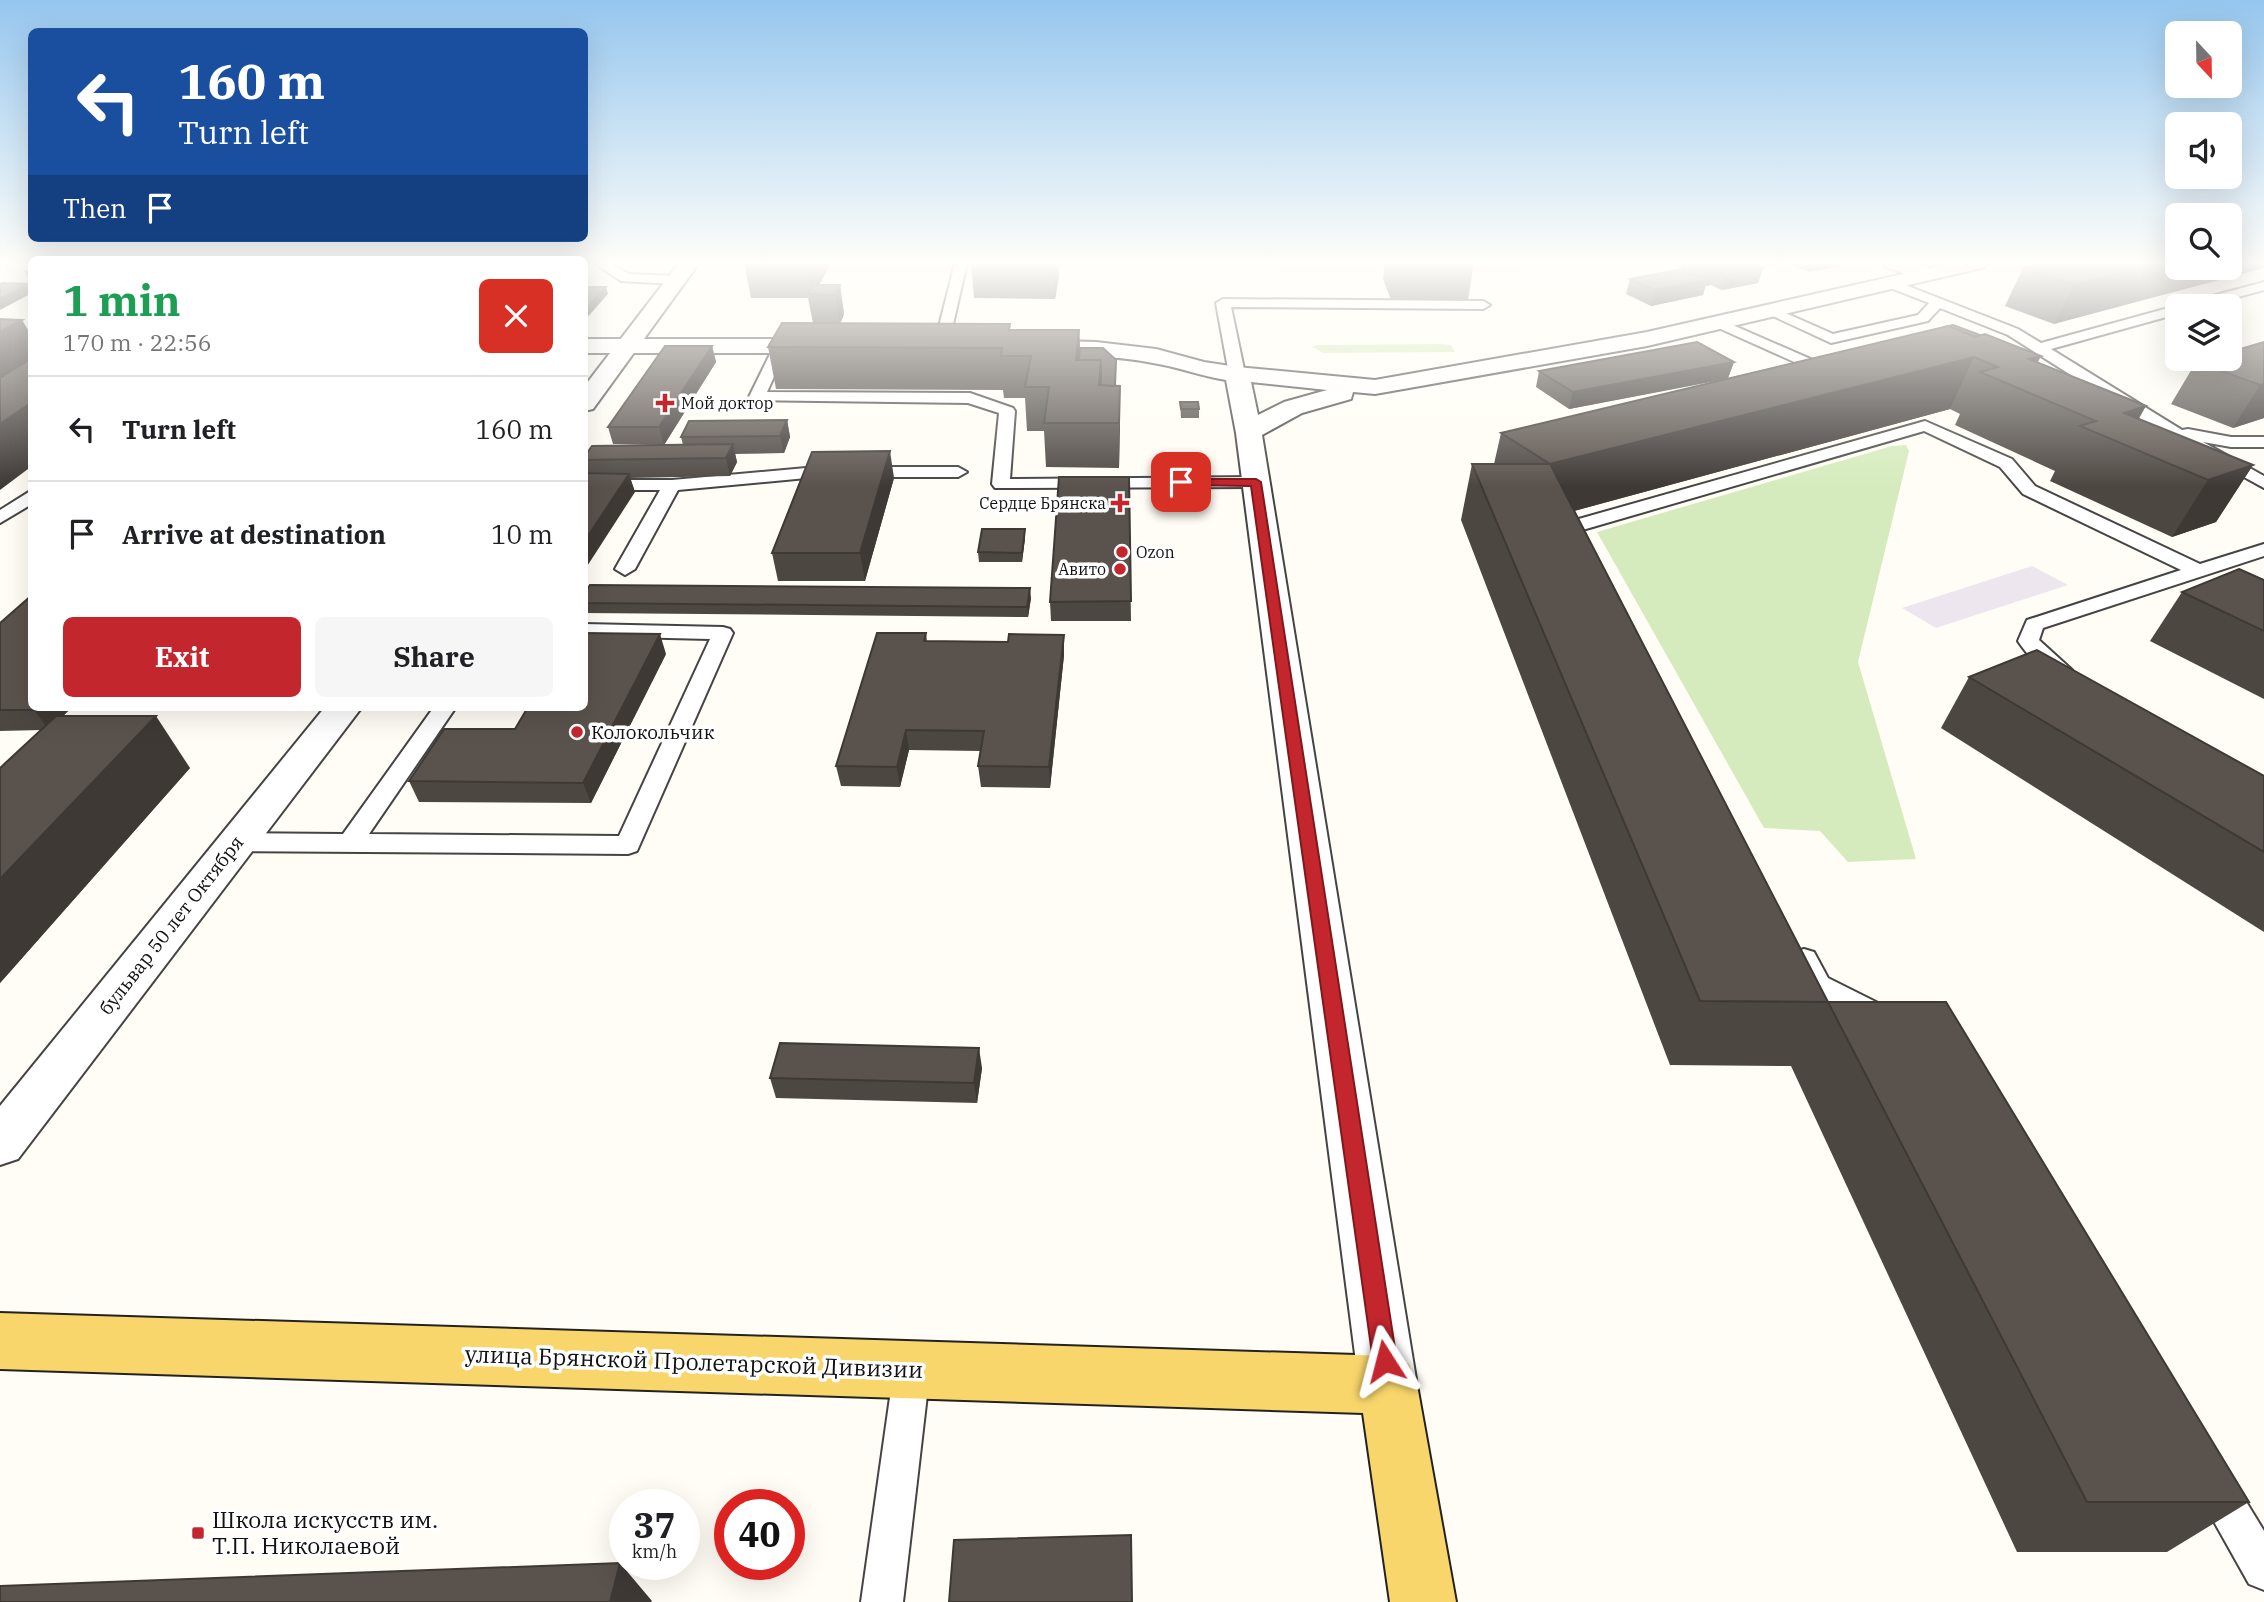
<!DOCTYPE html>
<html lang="en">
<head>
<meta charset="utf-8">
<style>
	:root { --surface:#fff; --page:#f6f6f6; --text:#202124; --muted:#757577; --line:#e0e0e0; --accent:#c4262e }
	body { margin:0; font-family:"IBM Plex Serif",serif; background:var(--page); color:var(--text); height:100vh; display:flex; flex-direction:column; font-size:26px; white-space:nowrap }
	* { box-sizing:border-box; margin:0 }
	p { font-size:23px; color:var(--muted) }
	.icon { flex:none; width:38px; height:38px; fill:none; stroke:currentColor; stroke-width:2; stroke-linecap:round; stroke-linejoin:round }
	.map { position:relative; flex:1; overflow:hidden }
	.panel { position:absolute; left:28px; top:256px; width:560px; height:455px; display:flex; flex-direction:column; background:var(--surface); border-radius:10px; box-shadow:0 7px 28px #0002 }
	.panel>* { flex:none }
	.top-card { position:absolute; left:28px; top:28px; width:560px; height:214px; border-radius:10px; box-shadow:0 7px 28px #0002; background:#1a4fa0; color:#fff; overflow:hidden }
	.needle { width:46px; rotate:158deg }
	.fabs { position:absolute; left:2165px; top:21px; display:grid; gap:14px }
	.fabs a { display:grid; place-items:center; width:77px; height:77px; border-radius:10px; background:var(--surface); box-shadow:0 7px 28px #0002; font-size:35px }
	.speed { position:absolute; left:609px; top:1489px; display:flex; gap:14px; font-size:35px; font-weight:700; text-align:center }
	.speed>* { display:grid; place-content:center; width:91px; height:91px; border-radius:50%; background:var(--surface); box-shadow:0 7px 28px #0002; line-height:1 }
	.speed small { font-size:18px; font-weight:400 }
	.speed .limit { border:10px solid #d22; background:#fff; color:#111 }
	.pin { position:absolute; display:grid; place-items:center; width:60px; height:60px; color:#fff; margin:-30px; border-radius:14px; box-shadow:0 4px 10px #0006 }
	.me { position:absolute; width:77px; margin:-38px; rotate:351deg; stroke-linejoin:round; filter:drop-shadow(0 0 5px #0008) }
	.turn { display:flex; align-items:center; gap:24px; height:147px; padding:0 35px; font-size:32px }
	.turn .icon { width:91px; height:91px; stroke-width:2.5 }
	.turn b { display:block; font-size:49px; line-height:60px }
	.then { display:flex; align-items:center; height:66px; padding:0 35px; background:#0003; gap:14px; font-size:26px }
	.round { display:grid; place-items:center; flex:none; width:74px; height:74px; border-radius:10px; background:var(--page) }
	.overview { display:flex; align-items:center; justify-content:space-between; height:119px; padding:0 35px }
	h1 { font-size:42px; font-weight:700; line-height:52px; color:#1e9e55 }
	.primary-button { display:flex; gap:14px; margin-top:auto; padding:14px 35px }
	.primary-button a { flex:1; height:80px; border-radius:10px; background:var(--accent); color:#fff; font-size:28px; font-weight:700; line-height:80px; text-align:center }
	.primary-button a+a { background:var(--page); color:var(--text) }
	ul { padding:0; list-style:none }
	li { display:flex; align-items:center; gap:21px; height:105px; padding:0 35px; border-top:2px solid var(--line) }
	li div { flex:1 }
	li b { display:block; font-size:26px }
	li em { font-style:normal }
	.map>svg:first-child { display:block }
</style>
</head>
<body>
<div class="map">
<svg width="2264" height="1602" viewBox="0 0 2264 1602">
	<rect width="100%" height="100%" fill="#fffdf5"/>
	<polygon fill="#eee6ef" points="2032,566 2068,585 1936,628 1902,608"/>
	<g fill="#d5ebbd">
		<polygon points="1438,344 1451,345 1455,352 1323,353 1312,347 1318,345"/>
		<polygon points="1906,445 1909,451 1858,662 1916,859 1848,862 1820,831 1764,828 1597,532 1892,446"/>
	</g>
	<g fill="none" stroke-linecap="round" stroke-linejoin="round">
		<defs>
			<g id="service">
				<polygon points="594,263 609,263 629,274 675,276 682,280 675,284 621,281"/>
				<polygon points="955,263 967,263 948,346 941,350 934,346"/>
				<polygon points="1890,279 2018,329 2041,343 2172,307 2179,306 2177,314 2051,349 2182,430 2188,429 2231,437 2264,437 2264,447 2231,447 2203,442 2264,476 2264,488 2151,426 2008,335 1940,308 1928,321 1831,343 1762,311 1764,308 1774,308 1833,334 1918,315 1929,303 1885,286 1883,283"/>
				<polygon points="2264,282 2264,290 2205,306 2184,306 2186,303"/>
				<polygon points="1223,299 1483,301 1490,305 1483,309 1231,307 1245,374 1237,379 1229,374 1216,303"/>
				<polygon points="1719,319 1838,371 1841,374 1833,379 1828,377 1714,326 1714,320"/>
				<polygon points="781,342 788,346 767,392 970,393 1013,408 1015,411 1010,479 1256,477 1265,482 1256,487 995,488 992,484 999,413 968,403 751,400 749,397 774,346"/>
				<path d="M1925,421L2012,459L2035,486L2200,564L2264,544V556L2043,628L2039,640L2072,670L2069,675C2047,680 2029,657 2018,641L2027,620L2181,570L2023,494L2000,467L1924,431L1579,531L1586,544L1584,548H1570L1559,528L1561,524Z"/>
				<polygon points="817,467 958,467 967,472 958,477 817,477 678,490 635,569 625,575 615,569 660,490 584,490 584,480 672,480"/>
				<polygon points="32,490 32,504 0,523 0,510"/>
				<polygon points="584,624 723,627 730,629 733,633 637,851 628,854 236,851 227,848 223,842 227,836 236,833 343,834 434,707 456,707 369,834 619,836 710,639 584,636"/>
				<polygon points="1804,949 1814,952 1828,978 1888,1008 1893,1016 1888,1024 1878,1028 1868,1024 1808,994 1790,960 1794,952"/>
				<polygon points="912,1351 925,1356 930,1369 903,1602 861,1602 894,1369 899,1356"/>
				<polygon points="2214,1466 2228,1472 2264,1531 2264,1590 2249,1584 2194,1486 2200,1472"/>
			</g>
			<g id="minor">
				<polygon points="679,263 699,263 593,409 584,411 584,387"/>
				<path d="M1883,263C1900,262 1926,260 1937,275L1934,279H1920L1886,267Z"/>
				<polygon points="325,707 362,707 18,1159 0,1165 0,1106"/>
			</g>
			<g id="tertiary">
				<path d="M1952,263H1987L1984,267L1977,269L1647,346L1375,394L1353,392L1351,399L1302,413L1262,435L1417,1385L1409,1406L1388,1414L1367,1406L1359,1385L1236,433L1226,380C1201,376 1178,367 1153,363C1112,355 1070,355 1029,354L1021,352L1018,347L1021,342L1029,340L1096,342L1156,349L1204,362L1237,367L1375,380L1647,332ZM1251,382L1327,390L1284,402L1258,415Z"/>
				<polygon points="584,339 822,339 830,341 833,346 830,351 822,353 584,353"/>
			</g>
			<polygon id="primary" points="0,1313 1388,1356 1409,1364 1417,1385 1456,1602 1390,1602 1363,1413 0,1369"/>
		</defs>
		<use href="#service" stroke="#444" stroke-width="4"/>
		<use href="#minor" stroke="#444" stroke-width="4"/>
		<use href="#tertiary" stroke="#444" stroke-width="4"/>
		<use href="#primary" stroke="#222" stroke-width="4"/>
		<use href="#service" fill="#fff" fill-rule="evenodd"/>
		<use href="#minor" fill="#fff" fill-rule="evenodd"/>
		<use href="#tertiary" fill="#fff" fill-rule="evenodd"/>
		<use href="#primary" fill="#f9d66b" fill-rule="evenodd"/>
	</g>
	<g fill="#4d4742">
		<polygon points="744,263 831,263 819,285 840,285 844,314 840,323 1010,330 1079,330 1080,348 1116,386 1120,386 1119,468 1046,467 1044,431 1027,431 1025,398 1004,398 1003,390 776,389 768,347 813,323 808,298 751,298"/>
		<polygon points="971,263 1058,263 1059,276 1055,299 974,298"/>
		<rect x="1171" y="263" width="96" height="1"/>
		<polygon points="1385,263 1474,263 1468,300 1391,300 1383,279"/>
		<polygon points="1682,263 1751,263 1763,268 1758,283 1722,290 1711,285 1705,286 1703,295 1651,306 1626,294 1630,279 1680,269"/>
		<polygon points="1766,263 1843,263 1842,266 1809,272 1787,263 1773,266"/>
		<polygon points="2177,263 2054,324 2005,306 2023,268"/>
		<polygon points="32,267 32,284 24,271"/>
		<polygon points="1953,325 2037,363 2139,419 2253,465 2216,522 2172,537 2050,481 2055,471 1955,425 1960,414 1950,409 1574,511 1828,1002 2249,1502 2167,1552 2017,1552 1791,1066 1670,1065 1461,520 1472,464 1494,464 1501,433 1722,380 1569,409 1536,387 1539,371 1734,362 1728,378"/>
		<polygon points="2264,342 2264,418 2233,428 2171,404 2196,362"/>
		<polygon points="712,346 716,362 664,445 613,444 608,427"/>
		<polygon points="1180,402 1199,409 1199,418 1181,418"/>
		<polygon points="787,420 790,437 784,453 735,454 737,462 730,476 630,478 635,492 587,473 584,467 584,457 683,445 681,437"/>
		<polygon points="1129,477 1131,621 1051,621 1050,602"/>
		<polygon points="894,478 865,581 778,581 772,553"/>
		<polygon points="1025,538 1022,562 979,562 978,552"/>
		<polygon points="2264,580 2264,699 2150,641 2182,592"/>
		<polygon points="584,594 1031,598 1028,617 584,613"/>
		<polygon points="0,623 32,707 72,707 63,716 190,768 0,983 0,768 41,730 0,731"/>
		<polygon points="926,633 927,641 1008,642 1064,635 1064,655 1050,788 981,787 978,766 981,751 909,750 900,787 841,786 836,766"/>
		<polygon points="666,654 591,803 419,802 409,781"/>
		<polygon points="1969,677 2264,776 2264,932 1941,728"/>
		<polygon points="982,1068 977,1103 776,1098 770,1078"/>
	</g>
	<g fill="#3f3936">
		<polygon points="806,263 831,263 814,294 811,294"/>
		<polygon points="1054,263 1058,263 1059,276 1055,299"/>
		<polygon points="1774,263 1787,263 1773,266"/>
		<polygon points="1812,263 1843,263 1842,266 1809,272"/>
		<polygon points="2160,263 2177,263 2177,268 2230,268 2230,263 2264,263 2264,268 2054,324 2074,285"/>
		<polygon points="1763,268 1758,283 1722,290 1726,275"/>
		<polygon points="1716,270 1711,285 1706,286 1711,271"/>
		<polygon points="1707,280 1703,295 1651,306 1655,290"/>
		<polygon points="30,284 32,285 32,293 0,310 0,299"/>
		<polygon points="840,285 844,314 840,324 835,295"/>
		<polygon points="606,287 608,294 584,321 584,311"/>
		<polygon points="22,320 32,336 32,369 0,380 0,332"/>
		<polygon points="1079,330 1081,371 1076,360"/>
		<polygon points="712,346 716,362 664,445 659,427"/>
		<polygon points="2041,356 2024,390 2029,359"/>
		<polygon points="1974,357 1950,409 1537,521 1550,464"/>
		<polygon points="1734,362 1728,378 1569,409 1573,392"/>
		<polygon points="2264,384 2264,418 2233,428 2260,385"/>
		<polygon points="1120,386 1120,429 1119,468 1119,423"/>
		<polygon points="32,402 32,466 0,490 0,424"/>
		<polygon points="2146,406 2124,445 2124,413"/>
		<polygon points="787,420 790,437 784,453 780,436"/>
		<polygon points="733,444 737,462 730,476 726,458"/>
		<polygon points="890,451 894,478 865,581 860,553"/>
		<polygon points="2253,465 2216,522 2172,537 2208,480"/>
		<polygon points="629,474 635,492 584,571 584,542"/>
		<polygon points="1025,529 1025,538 1022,562 1022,553"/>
		<polygon points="1030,588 1031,598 1028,617 1027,607"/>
		<polygon points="660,634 666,654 591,803 583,783"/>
		<polygon points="1064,635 1064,655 1050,788 1049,767"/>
		<polygon points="37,707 72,707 49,730 34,710"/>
		<polygon points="156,716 190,768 0,983 0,879"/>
		<polygon points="906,730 909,750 900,787 897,767"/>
		<polygon points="979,1048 982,1068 977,1103 974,1083"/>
		<polygon points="620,1563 652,1601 651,1602 610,1602"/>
	</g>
	<g fill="#5a524d" stroke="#3f3936" stroke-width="2">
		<polygon points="1691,263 1751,263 1763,268 1726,275 1716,270 1711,271"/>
		<polygon points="2044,263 2160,263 2074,285 2023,268"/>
		<polygon points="1681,269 1707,280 1655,290 1630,279"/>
		<polygon points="2,283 30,284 0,299 0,284"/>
		<polygon points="813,285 840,285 835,295 808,294"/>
		<polygon points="584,287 606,287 584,311"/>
		<polygon points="0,319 22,320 0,332"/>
		<polygon points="782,323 1010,324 1009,330 1079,330 1076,360 1101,360 1099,385 1120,386 1119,423 1044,423 1049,387 1025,387 1031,356 1001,356 1002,348 768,347"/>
		<polygon points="1953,325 1980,335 1975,337 1948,326"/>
		<polygon points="1948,326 1975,337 1985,334 2041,356 2029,359 2146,406 2124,413 2253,465 2208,480 2080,426 2096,421 1980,372 1998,367 1974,357 1550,464 1828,1002 1700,1001 1472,464 1550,464 1501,433"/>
		<polygon points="1697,342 1734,362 1573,392 1539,371"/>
		<polygon points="2264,342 2264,384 2260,385 2196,362 2207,359 2230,359 2230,352"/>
		<polygon points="665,346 712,346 659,427 608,427"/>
		<polygon points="1080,348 1103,348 1116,360 1115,386 1101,385 1101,360 1079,360"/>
		<polygon points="32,358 32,402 0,424 0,378"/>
		<polygon points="1180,402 1198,402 1199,409 1181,409"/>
		<polygon points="787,420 780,436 681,437 689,421"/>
		<polygon points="733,444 726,458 584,460 584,457 592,446"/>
		<polygon points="890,451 860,553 772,553 812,452"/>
		<polygon points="584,473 629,474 584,542"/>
		<polygon points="1059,477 1129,477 1131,601 1050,602"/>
		<polygon points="982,529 1025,529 1022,553 978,552"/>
		<polygon points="2239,569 2264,580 2264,631 2182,592"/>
		<polygon points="590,585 1030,588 1027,607 584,603 584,594"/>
		<polygon points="32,595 32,707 37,707 34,710 0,710 0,623"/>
		<polygon points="584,633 660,634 583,783 409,781 444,729 515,729 528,707 584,707"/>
		<polygon points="877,633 926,633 924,641 1008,642 1009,634 1064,635 1049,767 978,766 984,731 906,730 897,767 836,766"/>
		<polygon points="2037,650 2264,776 2264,852 1969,677"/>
		<polygon points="56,716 156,716 0,879 0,768"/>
		<polygon points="1828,1002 1946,1002 2249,1502 2087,1502"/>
		<polygon points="780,1043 979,1048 974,1083 770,1078"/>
		<polygon points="1131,1535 1132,1602 949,1602 954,1540"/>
		<polygon points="620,1563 610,1602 0,1602 0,1586"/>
	</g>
	<linearGradient id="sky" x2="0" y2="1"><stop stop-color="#95c6ee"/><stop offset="0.54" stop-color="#fffefa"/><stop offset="1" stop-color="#fffefa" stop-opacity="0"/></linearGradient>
	<rect width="2264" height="487" fill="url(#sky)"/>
	<polygon fill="#c4262e" stroke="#7f191e" stroke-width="2" points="1181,479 1256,479 1261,482 1397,1361 1393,1369 1385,1373 1377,1369 1373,1361 1251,486 1177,485 1177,480"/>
	<g fill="#c4262e" stroke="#fff" stroke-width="2.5">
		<path d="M661.5 392.5h7v7h7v7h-7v7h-7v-7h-7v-7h7z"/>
		<path d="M1116.5 492.5h7v7h7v7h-7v7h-7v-7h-7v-7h7z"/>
		<circle cx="1122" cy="552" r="7"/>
		<circle cx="1120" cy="569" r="7"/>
		<circle cx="577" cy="732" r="7"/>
		<rect x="191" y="1526" width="14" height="14" rx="3.5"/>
	</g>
	<g text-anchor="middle" stroke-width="7" stroke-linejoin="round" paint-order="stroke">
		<g font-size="16" fill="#111" stroke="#fff" text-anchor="start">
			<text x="681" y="409">Мой доктор</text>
			<text x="1106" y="509" text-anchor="end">Сердце Брянска</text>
			<text x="1136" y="558">Ozon</text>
			<text x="1106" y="575" text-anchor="end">Авито</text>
		</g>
		<g font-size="19" fill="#111" stroke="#fff" text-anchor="start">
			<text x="591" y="739">Колокольчик</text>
		</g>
		<g font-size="19" fill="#111" stroke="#fff">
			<text transform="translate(171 925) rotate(-52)" y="7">бульвар 50 лет Октября</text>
		</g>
		<g font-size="23" fill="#111" stroke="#fff">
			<text transform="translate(694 1362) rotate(2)" y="8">улица Брянской Пролетарской Дивизии</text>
		</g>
		<g font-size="23" fill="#111" stroke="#fff" text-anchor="start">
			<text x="212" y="1528">Школа искусств им.<tspan x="212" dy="26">Т.П. Николаевой</tspan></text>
		</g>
	</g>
</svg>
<div class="fabs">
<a><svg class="needle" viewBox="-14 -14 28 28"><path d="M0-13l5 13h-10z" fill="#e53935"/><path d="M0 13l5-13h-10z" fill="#757577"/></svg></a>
<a><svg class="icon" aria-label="sound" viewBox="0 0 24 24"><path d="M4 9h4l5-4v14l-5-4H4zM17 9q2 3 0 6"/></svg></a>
<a><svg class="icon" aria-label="search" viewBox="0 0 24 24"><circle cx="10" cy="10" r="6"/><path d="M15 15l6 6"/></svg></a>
<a><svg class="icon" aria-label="layers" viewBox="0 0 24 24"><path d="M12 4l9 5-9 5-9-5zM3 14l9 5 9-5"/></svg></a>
</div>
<div class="speed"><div>37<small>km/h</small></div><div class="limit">40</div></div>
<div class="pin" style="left:1181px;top:482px;background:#d93025"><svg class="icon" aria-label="arrive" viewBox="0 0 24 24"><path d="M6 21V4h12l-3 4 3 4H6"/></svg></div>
<svg class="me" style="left:1385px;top:1361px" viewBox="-20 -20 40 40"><path d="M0-17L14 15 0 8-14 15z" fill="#c4262e" stroke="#fff" stroke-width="4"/></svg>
<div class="top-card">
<div class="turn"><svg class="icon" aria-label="left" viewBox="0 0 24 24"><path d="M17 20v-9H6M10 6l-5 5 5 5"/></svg><div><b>160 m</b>Turn left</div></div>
<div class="then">Then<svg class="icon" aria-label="arrive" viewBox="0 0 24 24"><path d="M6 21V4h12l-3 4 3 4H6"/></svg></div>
</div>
<section class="panel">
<div class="overview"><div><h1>1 min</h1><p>170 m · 22:56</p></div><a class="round" style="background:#d93025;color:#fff"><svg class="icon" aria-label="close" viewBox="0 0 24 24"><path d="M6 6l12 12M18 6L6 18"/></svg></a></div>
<ul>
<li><svg class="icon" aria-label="left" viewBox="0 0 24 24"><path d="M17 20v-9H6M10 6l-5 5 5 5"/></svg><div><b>Turn left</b></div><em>160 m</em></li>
<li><svg class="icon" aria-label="arrive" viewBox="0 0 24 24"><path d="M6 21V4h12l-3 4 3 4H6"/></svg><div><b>Arrive at destination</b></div><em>10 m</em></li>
</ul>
<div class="primary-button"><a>Exit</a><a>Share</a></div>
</section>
</div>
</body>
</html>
